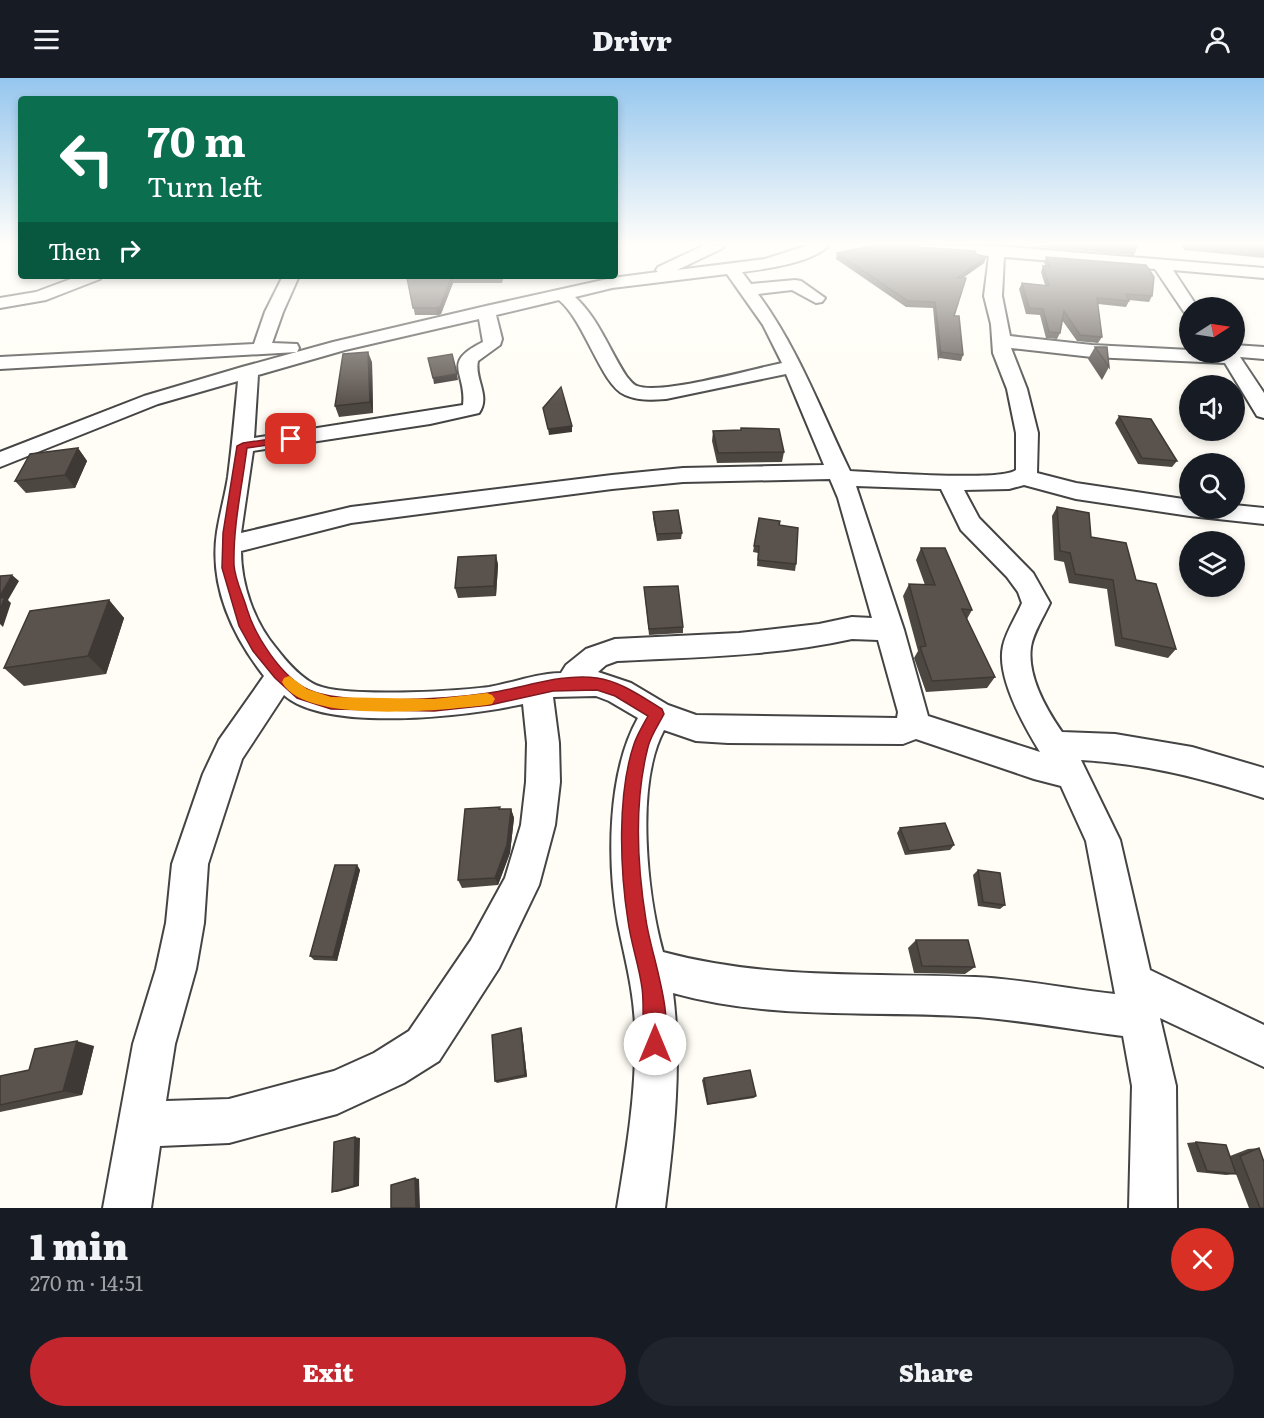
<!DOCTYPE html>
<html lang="en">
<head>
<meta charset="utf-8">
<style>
	:root { --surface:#171b24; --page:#20242c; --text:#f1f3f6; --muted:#9ea1a6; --accent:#c4262e }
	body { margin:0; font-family:Literata,serif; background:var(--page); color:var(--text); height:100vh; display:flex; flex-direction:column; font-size:22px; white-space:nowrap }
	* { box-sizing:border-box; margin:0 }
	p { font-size:20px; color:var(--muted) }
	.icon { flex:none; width:33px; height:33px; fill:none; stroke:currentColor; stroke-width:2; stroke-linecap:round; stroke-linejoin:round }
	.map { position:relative; height:1130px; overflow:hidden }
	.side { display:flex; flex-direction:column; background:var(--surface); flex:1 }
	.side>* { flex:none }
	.banner { position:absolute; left:18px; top:18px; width:600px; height:183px; border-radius:6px; box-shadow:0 3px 9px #0003; background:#0b6e4f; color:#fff; overflow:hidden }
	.needle { width:39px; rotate:78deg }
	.controls { position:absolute; left:1179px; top:219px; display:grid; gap:12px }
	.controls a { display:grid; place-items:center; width:66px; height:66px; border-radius:50%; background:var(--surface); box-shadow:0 3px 9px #0003; font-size:30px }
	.pin { position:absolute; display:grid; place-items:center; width:51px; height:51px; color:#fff; margin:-26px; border-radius:12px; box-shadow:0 3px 9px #0006 }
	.me { position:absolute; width:66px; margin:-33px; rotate:0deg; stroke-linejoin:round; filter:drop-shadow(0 0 4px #0008) }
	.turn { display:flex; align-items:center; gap:21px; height:126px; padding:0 30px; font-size:27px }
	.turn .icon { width:78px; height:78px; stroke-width:2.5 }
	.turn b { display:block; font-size:42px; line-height:51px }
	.then { display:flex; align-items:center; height:57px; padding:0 30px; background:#0003; gap:12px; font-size:22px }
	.round { display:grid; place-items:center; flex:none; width:63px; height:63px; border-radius:32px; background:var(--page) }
	.summary { display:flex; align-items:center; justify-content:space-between; height:102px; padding:0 30px }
	h1 { font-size:36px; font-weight:800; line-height:45px }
	.cta { display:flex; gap:12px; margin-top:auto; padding:12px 30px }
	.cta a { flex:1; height:69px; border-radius:36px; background:var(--accent); color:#fff; font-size:24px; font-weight:800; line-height:69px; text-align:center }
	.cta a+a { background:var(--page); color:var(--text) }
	header { display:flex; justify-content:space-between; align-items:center; height:78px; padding:0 30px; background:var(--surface); font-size:27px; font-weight:800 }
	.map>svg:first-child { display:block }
</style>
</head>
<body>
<header><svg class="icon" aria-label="menu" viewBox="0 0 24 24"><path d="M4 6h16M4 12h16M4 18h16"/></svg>Drivr<svg class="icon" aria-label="person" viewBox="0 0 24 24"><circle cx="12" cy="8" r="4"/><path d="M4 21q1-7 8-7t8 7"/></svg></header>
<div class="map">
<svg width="1264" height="1130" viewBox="0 0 1264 1130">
	<rect width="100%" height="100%" fill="#fffdf5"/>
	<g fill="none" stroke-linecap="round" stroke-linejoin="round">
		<defs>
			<g id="minor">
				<path d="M705,167L724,168L721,171L677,192L765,181L809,167H829C813,185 765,191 742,194L751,206L795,202L801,203L825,220L822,224L816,225L792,212L758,216C798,270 821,333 850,393C876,394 1001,404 1016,392V355L1007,311L993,275L991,246L984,218L989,178L916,172L908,167L997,168L1264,190V200L1173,192L1198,230H1190V235L1184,234L1155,191L1004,179L1002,218L1010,258L1092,267L1190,272V274H1234V267L1264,269V281L1240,279L1264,315V340L1257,338L1225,285L1092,279L1011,270L1027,311L1038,355L1037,395L1076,405L1190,422V430H1234V427L1264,430V446L1190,438L1076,421L1024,407L1009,411L964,412L979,440L1033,495L1050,525C1044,538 1033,555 1031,569C1027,598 1046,631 1062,654L1115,656L1192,669L1264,690V720C1201,700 1148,686 1081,682L1120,762L1150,892L1264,947V989L1160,940L1176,1008L1177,1130H1129L1132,1008L1123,958C1075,952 1026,943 978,939C875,932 773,943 673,915C682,987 674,1059 665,1130H617C627,1070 637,1010 635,949C634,913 625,881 618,846C607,785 607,695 638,640L609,623L596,618L553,619L559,665L560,704L555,747L539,807L499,890L439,983L404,1005L337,1036L229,1065L160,1068L151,1130H103L133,966L156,891L166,845L172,786L203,696L219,662L264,598C232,557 209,507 217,454C220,435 225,418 228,399C232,368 235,335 238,303L158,326L0,389V374L144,318L242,289L333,264L486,228L612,200L658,194L656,192L658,189ZM727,196L763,247L782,285C753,291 661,317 637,308C633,307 630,302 627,299C609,272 599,241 575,219L612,210ZM559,222C585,243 601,307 625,317C638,323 652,322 666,321L786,296L824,387L683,390L612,397L351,429L241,455L253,373L430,346L479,335C491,318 474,301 478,283L500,267L502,261L496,237ZM479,241L483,264C440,285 467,294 463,327L254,360L258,297L345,272ZM830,401L838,420L872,540L852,539L819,546L739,555L615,561L586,571L566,587L561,595C537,595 513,605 489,609C457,613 336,621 312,605C297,596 286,583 276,570C254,544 241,506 241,473L351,445L612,411L683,404ZM856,408L941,411L961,452L1007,499L1018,514L1022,525C1016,539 1006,554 1003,568C996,599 1024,648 1040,674L928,638L904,552ZM852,561L878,562L898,634L897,640L696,637L668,627L631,605L598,594L606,587L617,583C695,579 775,578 852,561ZM284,617C326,655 470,638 523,626L527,665L526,704L521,747L505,800L471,862L409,953L374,975L334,993L229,1021L166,1023L175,966L196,891L204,845L208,786L242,681ZM664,652L696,663L728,665L903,666L916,661L1034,701L1061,708L1086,763L1115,916C1069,911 1021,901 975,899C868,895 768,902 663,874C647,816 635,706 664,652Z"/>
				<polygon points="79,198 102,198 100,201 46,222 0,230 0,220 36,214"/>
				<polygon points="283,198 299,198 283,234 272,265 297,266 299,270 297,274 0,291 0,279 254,266 265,234"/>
			</g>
		</defs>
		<use href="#minor" stroke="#444" stroke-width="4"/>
		<use href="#minor" fill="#fff" fill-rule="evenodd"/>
	</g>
	<g fill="#4d4742">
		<polygon points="1038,167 1138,167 1138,168 1134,177 1039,169"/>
		<polygon points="1182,167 1264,167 1264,180 1184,172"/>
		<polygon points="917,169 976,176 986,179 984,185 963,200 954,238 963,277 961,283 939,280 938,283 933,230 906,229 836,181 837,175"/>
		<polygon points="1046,179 1152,218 1149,224 1129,222 1129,223 1126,229 1098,226 1102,259 1098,265 1077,263 1062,242 1060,255 1057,261 1046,260 1040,237 1026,236 1019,211 1022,205 1045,207 1041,194 1043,188 1045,188 1044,184"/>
		<polygon points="426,198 504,198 502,205 453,205 441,236 438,237 415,237 407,200"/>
		<polygon points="1095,269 1109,289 1102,302 1088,281"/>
		<polygon points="372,284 373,335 339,339 335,328"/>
		<polygon points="1119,338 1177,383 1172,389 1138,386 1115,345"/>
		<polygon points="713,353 784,374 782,384 717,385 712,363"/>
		<polygon points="78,370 87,383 75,410 26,415 15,403"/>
		<polygon points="1057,429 1091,459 1136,502 1176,571 1168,580 1115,568 1107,511 1069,505 1064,484 1054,482 1052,438"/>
		<polygon points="653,434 682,455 681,461 657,463 653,440"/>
		<polygon points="759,440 779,447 796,486 795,493 757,488 758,475 753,474"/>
		<polygon points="921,470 972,532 967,541 995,599 987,610 926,614 914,580 918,573 903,518 909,506 925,507 916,482"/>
		<polygon points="496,477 498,487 496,518 458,520 455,510"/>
		<polygon points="644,509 683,549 683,555 649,557"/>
		<polygon points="109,522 124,540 106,596 24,608 4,590"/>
		<polygon points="500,729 500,731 511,731 514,740 510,775 498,807 462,810 458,802"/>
		<polygon points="900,750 954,767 950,772 905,777 897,755"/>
		<polygon points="357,787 360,792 337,883 314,882 310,878"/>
		<polygon points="978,792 1005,827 1000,831 978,828 973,797"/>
		<polygon points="916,862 975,889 965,896 914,895 908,870"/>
		<polygon points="521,950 522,953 527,999 497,1005 495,1003"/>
		<polygon points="94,968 82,1017 0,1034 0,998 29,992"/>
		<polygon points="704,1000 756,1018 754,1020 707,1027 702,1002"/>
		<polygon points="1196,1064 1230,1078 1248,1071 1259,1070 1264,1130 1249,1130 1236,1096 1226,1097 1197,1094 1187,1065"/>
	</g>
	<g fill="#3f3936">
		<polygon points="986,179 984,185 955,205 957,200"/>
		<polygon points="452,198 453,205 441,236 438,237 436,230"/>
		<polygon points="368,274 372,284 373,335 370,324"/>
		<polygon points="457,296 458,302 434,306 433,300"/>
		<polygon points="572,348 572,354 549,357 548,351"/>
		<polygon points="78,370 87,383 75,410 65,397"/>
		<polygon points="496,477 498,487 496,518 494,508"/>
		<polygon points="12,497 19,503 8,522 11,525 3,549 0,546 0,518"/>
		<polygon points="109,522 124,540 106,596 88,578"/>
		<polygon points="511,731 514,740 510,775 498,807 495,800"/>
		<polygon points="357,787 360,792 337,883 333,879"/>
		<polygon points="521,950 522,953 527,999 525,997"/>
		<polygon points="77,963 94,968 82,1017 63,1013"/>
		<polygon points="355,1059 360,1060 359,1108 337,1114 332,1114"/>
		<polygon points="415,1100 419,1101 420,1130 416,1130"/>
	</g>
	<g fill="#5a524d" stroke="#3f3936" stroke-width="1.5">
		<polygon points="876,167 916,167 917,169 975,173 976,176 986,179 957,200 966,200 954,238 959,238 963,277 941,274 941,277 935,224 908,223 837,175"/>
		<polygon points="1223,167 1264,167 1264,171"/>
		<polygon points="1046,179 1146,187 1154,199 1152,218 1126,216 1129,223 1097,220 1102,259 1080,257 1064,233 1060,255 1049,254 1043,231 1029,230 1022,205 1049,208 1043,188 1050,189"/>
		<polygon points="426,198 452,198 440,229 436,230 413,230 407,200"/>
		<polygon points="1095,269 1107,269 1109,289"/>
		<polygon points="368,274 370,324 335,328 343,276"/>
		<polygon points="452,276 457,296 433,300 428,280"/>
		<polygon points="561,309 572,348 548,351 543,330"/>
		<polygon points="1119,338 1151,341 1177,383 1142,380"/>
		<polygon points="741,350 779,351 784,374 718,375 713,353 741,352"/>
		<polygon points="78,370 65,397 15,403 30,376"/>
		<polygon points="1057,429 1089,435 1091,459 1126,465 1136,502 1156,506 1176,571 1122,560 1113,502 1075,496 1070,475 1060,473"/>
		<polygon points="678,432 682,455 657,456 653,434"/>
		<polygon points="759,440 780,443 779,447 798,450 796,486 758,482 759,468 754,468"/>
		<polygon points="921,470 945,470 972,532 962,531 995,599 932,603 920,569 926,568 909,506 935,507"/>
		<polygon points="496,477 494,508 455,510 458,479"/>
		<polygon points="12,497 0,518 0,498"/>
		<polygon points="678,508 683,549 649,551 644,509"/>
		<polygon points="5,519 0,532 0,520"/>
		<polygon points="109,522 88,578 4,590 30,533"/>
		<polygon points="500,729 499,731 511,731 507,767 495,800 458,802 465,731"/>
		<polygon points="945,745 954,767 909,773 900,750"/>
		<polygon points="335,787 357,787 333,879 310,878"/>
		<polygon points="978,792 1000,795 1005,827 983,824"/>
		<polygon points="916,862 968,862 975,889 922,888"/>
		<polygon points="521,950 525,997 495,1003 492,957"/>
		<polygon points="77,963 63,1013 0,1027 0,998 29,992 35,971"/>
		<polygon points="750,992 756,1018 708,1026 704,1000"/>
		<polygon points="355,1059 354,1108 332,1114 334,1064"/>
		<polygon points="1196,1064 1226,1067 1236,1096 1207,1093"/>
		<polygon points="1259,1070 1264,1084 1264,1130 1260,1130 1240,1078"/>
		<polygon points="415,1100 416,1130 391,1130 391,1107"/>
	</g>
	<linearGradient id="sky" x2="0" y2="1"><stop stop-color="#95c6ee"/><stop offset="0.51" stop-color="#fffefa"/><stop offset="1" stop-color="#fffefa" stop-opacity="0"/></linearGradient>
	<rect width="1264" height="325" fill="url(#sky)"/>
	<path fill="#c4262e" stroke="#7f191e" stroke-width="1.5" d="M291,358L297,361L295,363L247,370C242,409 233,448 234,487C235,502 243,517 247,531C255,558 282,600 309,612C345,628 449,621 489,615C524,610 561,595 597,600C620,603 642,619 662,631L664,636C659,646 651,657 648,669C634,724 637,786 646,842C651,877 676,939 662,973L655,976L648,973C640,955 645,930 642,910C639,887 631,866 628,843C620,792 617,716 634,666C637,657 643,647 648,638L615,618L597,612L553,613L490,627L434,633L331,631L297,620L275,600L253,573L239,548L222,490L223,455L237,368L243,365Z"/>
	<path fill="#f59e0b" d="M289,598L307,611L331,619L434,621L487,615L492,617L495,621L492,626L487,627C445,632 304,647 282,604L284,600Z"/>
</svg>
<div class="controls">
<a><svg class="needle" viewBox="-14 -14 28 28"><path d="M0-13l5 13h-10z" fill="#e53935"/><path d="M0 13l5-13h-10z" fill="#9ea1a6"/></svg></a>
<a><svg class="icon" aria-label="sound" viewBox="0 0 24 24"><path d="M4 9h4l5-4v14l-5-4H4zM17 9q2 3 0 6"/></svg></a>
<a><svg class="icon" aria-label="search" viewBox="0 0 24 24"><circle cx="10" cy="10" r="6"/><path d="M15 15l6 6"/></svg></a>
<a><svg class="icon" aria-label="layers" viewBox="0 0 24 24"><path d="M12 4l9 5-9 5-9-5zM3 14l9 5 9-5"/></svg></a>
</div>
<div class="pin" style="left:291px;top:361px;background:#d93025"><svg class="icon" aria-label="arrive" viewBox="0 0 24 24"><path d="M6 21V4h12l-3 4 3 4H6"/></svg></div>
<svg class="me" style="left:655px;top:966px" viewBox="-20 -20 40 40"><circle r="19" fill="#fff"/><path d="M0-13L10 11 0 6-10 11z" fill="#c4262e"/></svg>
<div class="banner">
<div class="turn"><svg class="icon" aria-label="left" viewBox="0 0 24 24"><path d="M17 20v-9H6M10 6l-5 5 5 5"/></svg><div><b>70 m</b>Turn left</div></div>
<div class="then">Then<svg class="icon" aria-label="right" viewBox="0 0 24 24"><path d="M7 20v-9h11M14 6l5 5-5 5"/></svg></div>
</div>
</div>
<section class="side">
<div class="summary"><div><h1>1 min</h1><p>270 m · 14:51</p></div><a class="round" style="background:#d93025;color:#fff"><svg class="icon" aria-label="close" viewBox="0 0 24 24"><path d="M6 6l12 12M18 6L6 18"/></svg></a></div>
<div class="cta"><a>Exit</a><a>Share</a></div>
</section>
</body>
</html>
